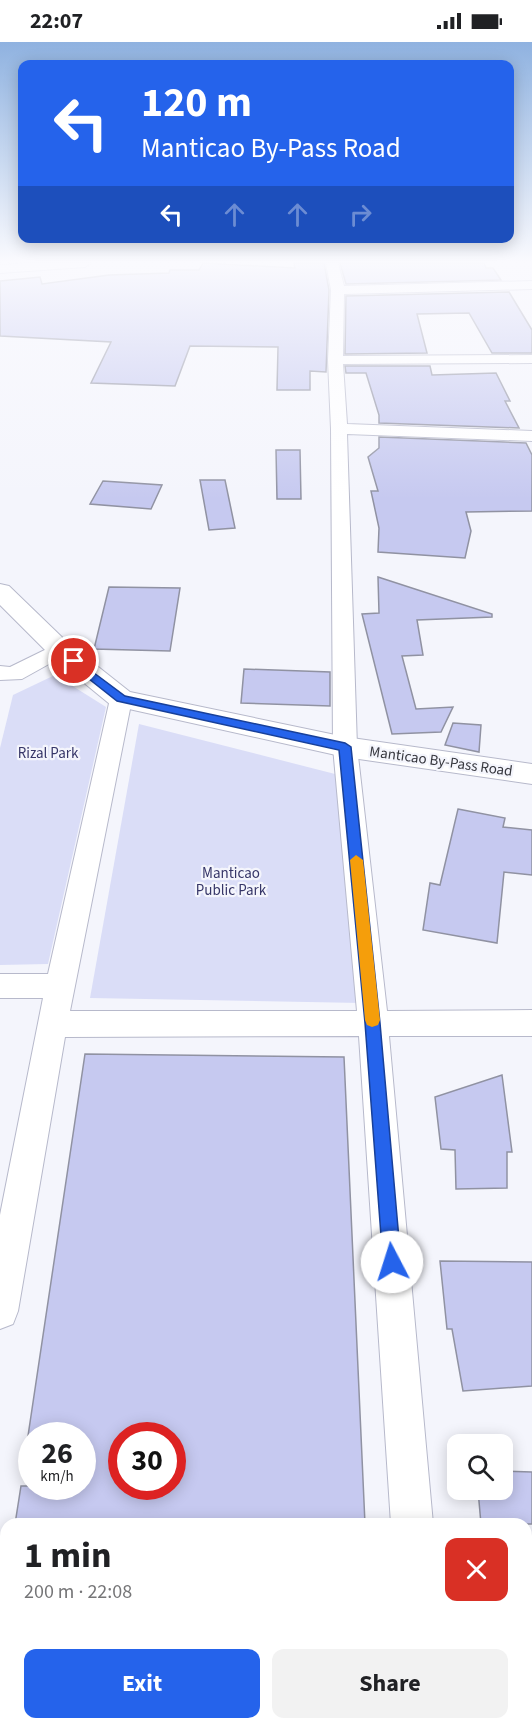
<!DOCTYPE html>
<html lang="en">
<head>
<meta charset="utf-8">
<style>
	:root { --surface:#fff; --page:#f2f2f2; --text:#202124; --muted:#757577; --accent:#2563eb }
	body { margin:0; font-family:"Source Sans 3",sans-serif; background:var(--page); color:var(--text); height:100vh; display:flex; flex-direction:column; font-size:22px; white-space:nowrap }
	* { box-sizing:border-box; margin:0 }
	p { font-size:20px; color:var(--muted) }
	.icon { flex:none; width:33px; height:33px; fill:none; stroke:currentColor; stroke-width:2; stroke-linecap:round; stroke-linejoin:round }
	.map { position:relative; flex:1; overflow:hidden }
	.panel { position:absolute; left:0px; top:1476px; width:532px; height:212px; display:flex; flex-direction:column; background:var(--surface); border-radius:18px 18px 0 0; box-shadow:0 3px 15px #0003 }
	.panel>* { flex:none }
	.guide { position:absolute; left:18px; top:18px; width:496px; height:183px; border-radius:12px; box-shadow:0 3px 15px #0003; background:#2563eb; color:#fff; overflow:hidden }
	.buttons { position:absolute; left:447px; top:1392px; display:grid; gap:12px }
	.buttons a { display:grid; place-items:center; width:66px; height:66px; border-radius:12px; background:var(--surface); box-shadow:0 3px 15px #0003; font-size:30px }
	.speed { position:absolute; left:18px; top:1380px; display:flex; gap:12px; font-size:30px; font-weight:700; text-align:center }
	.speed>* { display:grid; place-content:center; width:78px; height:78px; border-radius:50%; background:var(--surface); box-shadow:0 3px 15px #0003; line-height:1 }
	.speed small { font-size:15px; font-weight:400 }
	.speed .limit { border:9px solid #d22; background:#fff; color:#111 }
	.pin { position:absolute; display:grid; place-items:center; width:51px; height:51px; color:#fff; margin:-26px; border:3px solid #fff; border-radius:50%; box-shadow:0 2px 6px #0007 }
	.me { position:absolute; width:66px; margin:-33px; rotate:355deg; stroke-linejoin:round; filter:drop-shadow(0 0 4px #0008) }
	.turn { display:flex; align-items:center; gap:21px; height:126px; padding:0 24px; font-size:27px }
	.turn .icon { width:78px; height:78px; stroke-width:2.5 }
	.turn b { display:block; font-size:42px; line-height:51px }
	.lanes { display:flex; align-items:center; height:57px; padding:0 24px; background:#0003; justify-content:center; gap:30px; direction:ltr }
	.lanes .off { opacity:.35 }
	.round { display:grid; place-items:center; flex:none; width:63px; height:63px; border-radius:12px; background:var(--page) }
	.headline { display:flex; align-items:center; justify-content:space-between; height:102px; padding:0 24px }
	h1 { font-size:36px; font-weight:700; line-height:45px }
	.cta { display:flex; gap:12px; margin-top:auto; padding:12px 24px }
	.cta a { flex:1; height:69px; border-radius:12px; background:var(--accent); color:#fff; font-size:24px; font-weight:700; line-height:69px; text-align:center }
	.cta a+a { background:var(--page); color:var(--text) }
	.status { display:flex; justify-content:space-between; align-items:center; height:42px; padding:0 30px; background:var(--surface); direction:ltr }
	.status svg { height:16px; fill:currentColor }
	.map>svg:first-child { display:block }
</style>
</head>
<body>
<div class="status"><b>22:07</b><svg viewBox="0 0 49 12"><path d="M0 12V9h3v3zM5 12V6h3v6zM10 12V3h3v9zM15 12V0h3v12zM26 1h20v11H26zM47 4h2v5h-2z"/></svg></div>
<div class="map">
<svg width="532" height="1687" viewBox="0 0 532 1687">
	<rect width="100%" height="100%" fill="#f4f5fc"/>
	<g fill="#daddf7">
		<polygon points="55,633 106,665 48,922 0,923 0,706 13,653"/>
		<polygon points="139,682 339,733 361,961 90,956"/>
	</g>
	<g fill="#c6c9f0" stroke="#9092a2" stroke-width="1.5" fill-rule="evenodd">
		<polygon points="203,221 295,226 294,221 324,221 329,248 326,330 310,329 310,348 277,348 278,305 190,304 175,344 91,341 111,300 0,294 0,239 40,235 42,242 109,233 169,231 170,228 199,228"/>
		<polygon points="340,221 484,221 486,226 493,226 501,238 346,242"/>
		<polygon points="509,250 532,288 532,311 492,311 469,271 417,272 427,311 345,312 346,254"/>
		<polygon points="345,324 430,324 432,333 496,331 510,359 505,359 519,386 379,381 379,373 366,331 346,331"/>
		<polygon points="379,395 526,401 532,413 532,469 466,470 471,489 465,516 378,510 379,486 371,449 378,449 368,415 379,406"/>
		<polygon points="276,408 300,408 301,457 277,457"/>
		<polygon points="200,438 225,438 235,486 209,488"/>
		<polygon points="103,439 162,443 151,467 90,462"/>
		<polygon points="378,535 492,572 492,575 417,578 423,613 402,614 416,667 453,665 441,690 392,692 362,572 379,571"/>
		<polygon points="109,545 180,546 170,609 94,607"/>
		<polygon points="244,627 330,630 330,664 241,661"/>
		<polygon points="453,681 481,683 479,710 445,703"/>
		<polygon points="458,767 505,776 503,785 532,788 532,833 504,830 497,901 423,888 430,841 440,843"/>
		<path d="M85,1012L344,1015L365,1482H15L21,1444H82V1394H28ZM122,1394H172V1444H122Z"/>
		<polygon points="502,1033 512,1110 507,1110 507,1146 456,1147 455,1108 441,1107 435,1055"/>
		<polygon points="440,1219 532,1220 532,1344 463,1349 452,1287 447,1287"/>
		<polygon points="502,1429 532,1430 532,1482 481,1482 478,1448 502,1448"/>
	</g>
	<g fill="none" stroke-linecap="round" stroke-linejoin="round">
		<defs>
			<g id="street">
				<polygon points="31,221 91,221 85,225 0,231 0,223"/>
				<polygon points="326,221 338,221 344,244 532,239 532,247 344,252 343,314 532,313 532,321 343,322 347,382 532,389 532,399 347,392 357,705 387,969 532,968 532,994 389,994 433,1482 391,1482 359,994 65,995 18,1269 13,1282 0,1287 0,1173 43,956 0,956 0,932 48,932 110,657 113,652 121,650 129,652 132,657 70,969 357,969 333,705 331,387 328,318 331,248"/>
				<polygon points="59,601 67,602 70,607 67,612 22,637 0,638 0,624 10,625"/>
				<polygon points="405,1682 451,1682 452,1687 406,1687"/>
			</g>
			<polygon id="secondary" points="0,542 9,544 68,601 130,650 345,695 532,722 532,742 345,715 111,663 50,613 0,563"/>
		</defs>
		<use href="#street" stroke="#b7b9cb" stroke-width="2"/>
		<use href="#secondary" stroke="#b7b9cb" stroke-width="2"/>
		<use href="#street" fill="#fff" fill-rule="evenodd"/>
		<use href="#secondary" fill="#fff" fill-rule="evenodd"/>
	</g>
	<linearGradient id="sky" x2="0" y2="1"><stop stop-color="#8fb2e0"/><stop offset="0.48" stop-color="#fafafe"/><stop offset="1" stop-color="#fafafe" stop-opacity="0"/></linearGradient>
	<rect width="532" height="457" fill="url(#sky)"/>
	<polygon fill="#2563eb" stroke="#184099" stroke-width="1.5" points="74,616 125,654 345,701 351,705 380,981 401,1220 398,1226 392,1229 385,1226 383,1220 365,981 339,708 117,659 70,622 70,617"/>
	<polygon fill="#f59e0b" points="356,813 363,818 380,978 378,983 372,985 367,983 365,978 350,818"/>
	<g text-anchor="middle" stroke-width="4.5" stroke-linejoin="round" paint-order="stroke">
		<g font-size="15" fill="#363668" stroke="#f4f5fc">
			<text x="48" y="716">Rizal Park</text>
			<text x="231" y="836">Manticao<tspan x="231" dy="17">Public Park</tspan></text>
		</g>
		<g font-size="15" fill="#36373e" stroke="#f4f5fc">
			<text transform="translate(441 719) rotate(8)" y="5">Manticao By-Pass Road</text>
		</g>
	</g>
</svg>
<div class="buttons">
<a><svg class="icon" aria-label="search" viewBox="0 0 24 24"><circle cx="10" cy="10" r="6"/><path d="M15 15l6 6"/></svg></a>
</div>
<div class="speed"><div>26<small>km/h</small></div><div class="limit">30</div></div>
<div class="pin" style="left:74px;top:619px;background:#d93025"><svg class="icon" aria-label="arrive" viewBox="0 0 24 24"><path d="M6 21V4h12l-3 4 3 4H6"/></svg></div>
<svg class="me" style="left:392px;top:1220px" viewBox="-20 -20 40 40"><circle r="19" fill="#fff"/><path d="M0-13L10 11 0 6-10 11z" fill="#2563eb"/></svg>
<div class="guide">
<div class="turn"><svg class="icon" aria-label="left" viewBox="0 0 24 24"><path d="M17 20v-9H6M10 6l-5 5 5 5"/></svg><div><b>120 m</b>Manticao By-Pass Road</div></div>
<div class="lanes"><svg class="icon" aria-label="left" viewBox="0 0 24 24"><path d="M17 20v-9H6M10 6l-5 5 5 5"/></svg><svg class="icon off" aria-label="ahead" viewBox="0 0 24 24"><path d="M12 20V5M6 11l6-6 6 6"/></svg><svg class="icon off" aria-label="ahead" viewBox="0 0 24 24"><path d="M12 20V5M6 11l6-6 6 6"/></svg><svg class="icon off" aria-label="right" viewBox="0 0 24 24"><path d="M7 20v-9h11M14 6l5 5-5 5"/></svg></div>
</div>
<section class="panel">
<div class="headline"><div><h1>1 min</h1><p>200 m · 22:08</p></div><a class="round" style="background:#d93025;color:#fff"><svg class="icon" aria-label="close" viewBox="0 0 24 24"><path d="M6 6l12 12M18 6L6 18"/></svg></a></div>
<div class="cta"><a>Exit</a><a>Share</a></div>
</section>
</div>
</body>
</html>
